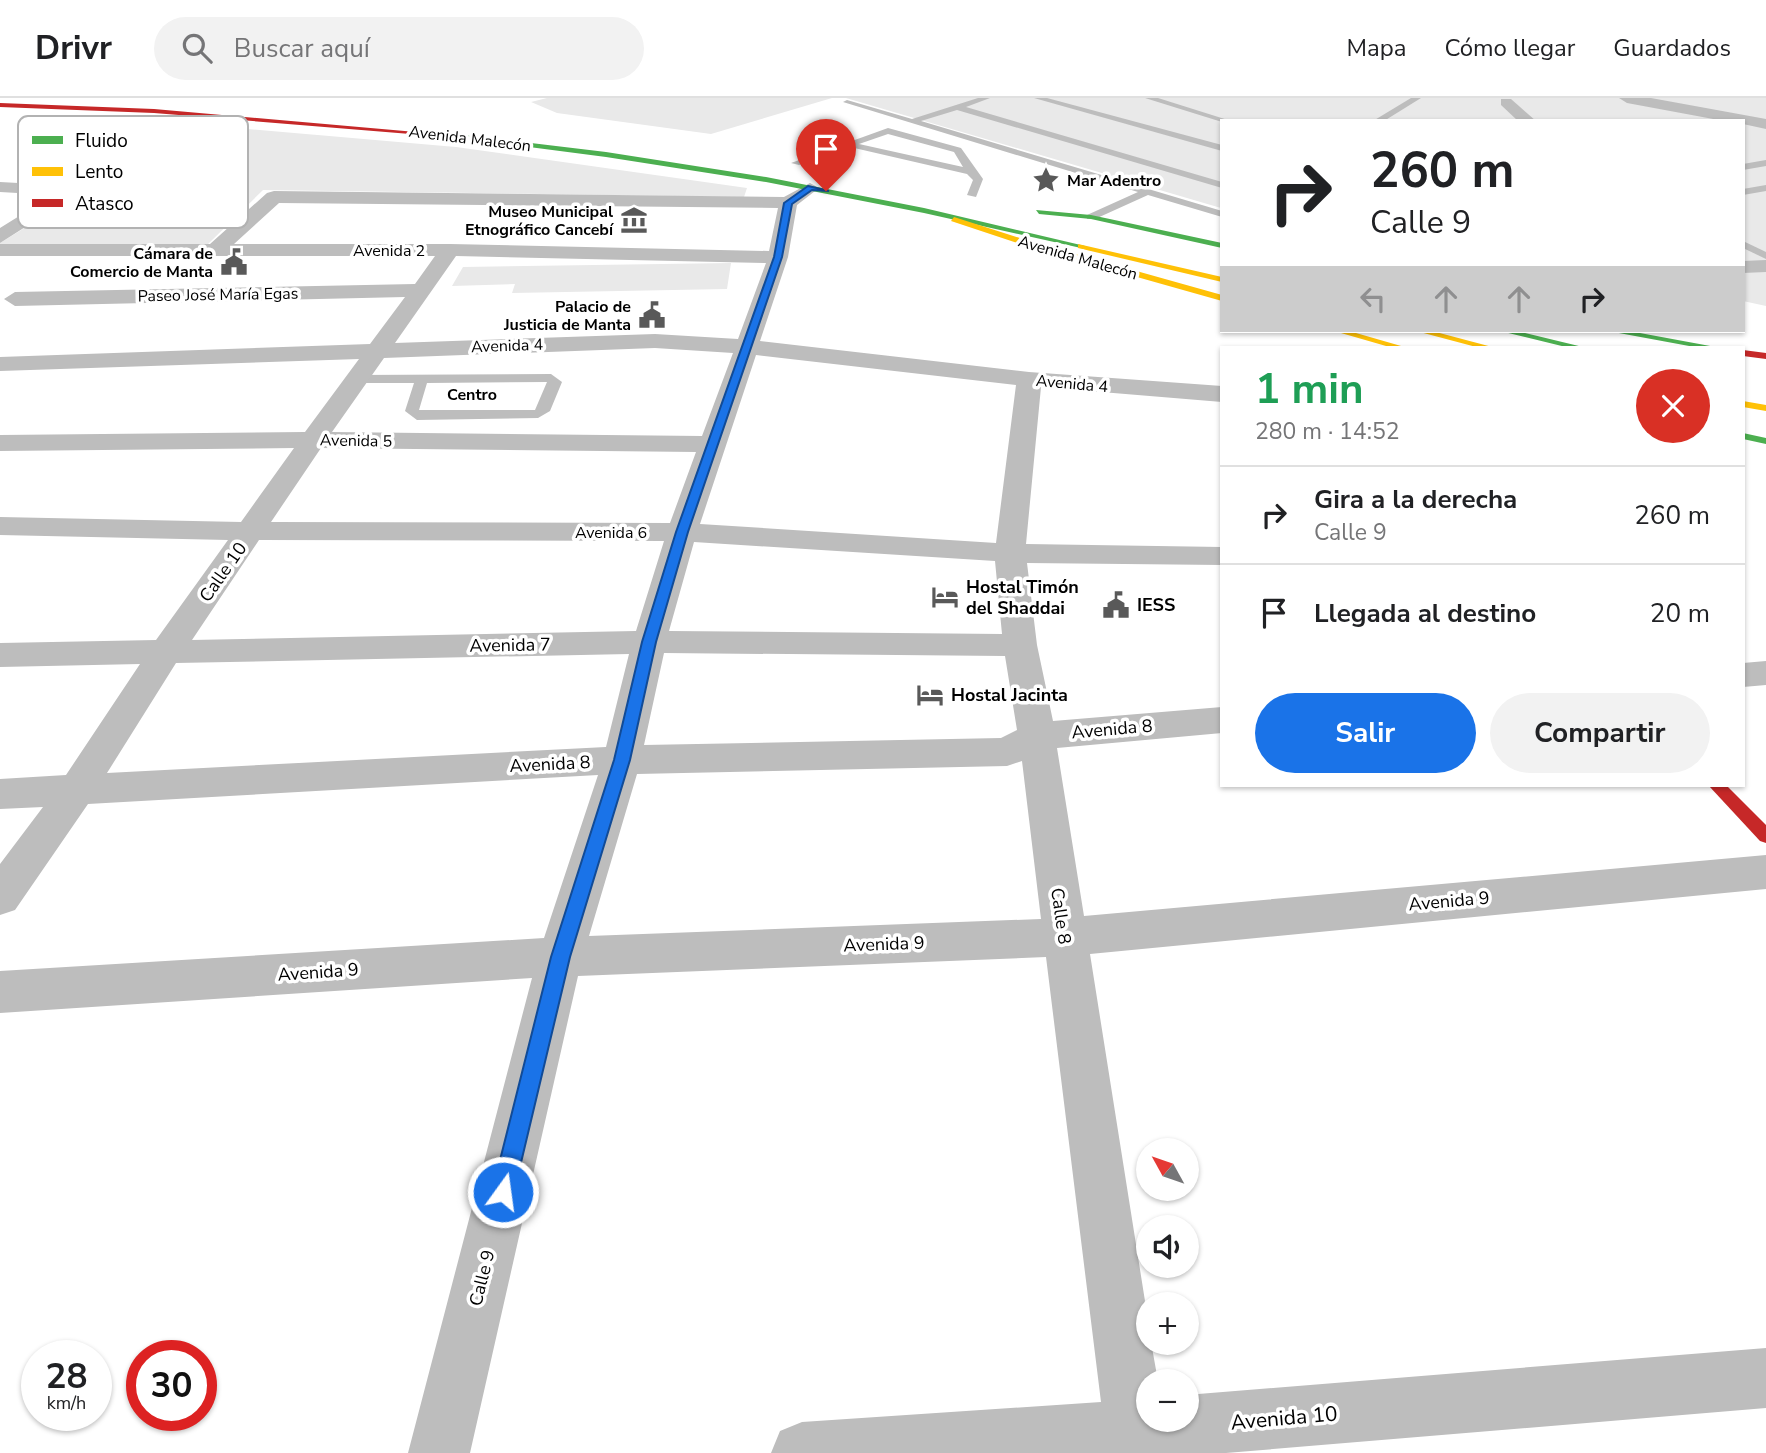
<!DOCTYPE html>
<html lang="es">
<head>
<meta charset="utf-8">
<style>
	:root { --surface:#fff; --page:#f2f2f2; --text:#202124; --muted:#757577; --line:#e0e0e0; --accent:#1a73e8 }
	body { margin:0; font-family:"Nunito Sans",sans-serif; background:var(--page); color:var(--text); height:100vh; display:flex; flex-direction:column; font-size:26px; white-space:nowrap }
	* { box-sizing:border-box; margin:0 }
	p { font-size:23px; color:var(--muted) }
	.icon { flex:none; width:38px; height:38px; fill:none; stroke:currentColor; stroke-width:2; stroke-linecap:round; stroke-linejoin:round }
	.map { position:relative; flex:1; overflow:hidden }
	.sheet { position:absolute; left:1220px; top:248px; width:525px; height:441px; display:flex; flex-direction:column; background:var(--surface); border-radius:0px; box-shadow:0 2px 5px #0004 }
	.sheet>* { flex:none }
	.hud { position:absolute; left:1220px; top:21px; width:525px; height:214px; border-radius:0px; box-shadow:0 2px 5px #0004; background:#fff; color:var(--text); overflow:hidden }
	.needle { width:46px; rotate:310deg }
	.tools { position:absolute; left:1136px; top:1040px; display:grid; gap:14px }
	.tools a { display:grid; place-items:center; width:63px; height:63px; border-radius:50%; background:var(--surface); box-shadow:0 2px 5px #0004; font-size:35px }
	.speed { position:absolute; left:21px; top:1242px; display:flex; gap:14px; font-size:35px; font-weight:700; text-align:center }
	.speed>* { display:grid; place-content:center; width:91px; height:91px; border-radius:50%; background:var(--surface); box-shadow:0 2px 5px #0004; line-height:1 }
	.speed small { font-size:18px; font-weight:400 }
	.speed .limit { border:10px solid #d22; background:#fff; color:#111 }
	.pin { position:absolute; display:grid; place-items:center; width:60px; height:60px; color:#fff; margin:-72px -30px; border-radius:50% 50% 50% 0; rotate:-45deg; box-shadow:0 0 7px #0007 }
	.pin .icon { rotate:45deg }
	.me { position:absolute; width:77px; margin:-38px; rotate:14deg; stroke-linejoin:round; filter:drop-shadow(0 0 5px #0008) }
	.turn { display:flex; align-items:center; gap:24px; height:147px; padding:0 35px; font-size:32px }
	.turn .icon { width:91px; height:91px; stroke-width:2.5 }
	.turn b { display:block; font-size:49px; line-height:60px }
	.lanes { display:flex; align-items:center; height:66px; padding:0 35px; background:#0003; justify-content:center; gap:35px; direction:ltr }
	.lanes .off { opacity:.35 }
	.round { display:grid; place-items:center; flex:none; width:74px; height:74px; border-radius:37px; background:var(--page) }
	.summary { display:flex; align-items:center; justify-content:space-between; height:119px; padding:0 35px }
	h1 { font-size:42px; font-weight:700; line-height:52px; color:#1e9e55 }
	.cta { display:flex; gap:14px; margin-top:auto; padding:14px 35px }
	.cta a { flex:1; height:80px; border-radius:42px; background:var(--accent); color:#fff; font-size:28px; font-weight:700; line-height:80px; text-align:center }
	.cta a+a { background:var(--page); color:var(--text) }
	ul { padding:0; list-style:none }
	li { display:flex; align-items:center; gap:21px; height:98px; padding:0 35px; border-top:2px solid var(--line) }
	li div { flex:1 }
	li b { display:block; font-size:26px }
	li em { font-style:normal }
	header { display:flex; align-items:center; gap:42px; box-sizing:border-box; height:98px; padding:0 35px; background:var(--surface); border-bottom:2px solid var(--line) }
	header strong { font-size:33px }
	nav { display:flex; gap:38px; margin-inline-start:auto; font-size:24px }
	.search { width:490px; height:63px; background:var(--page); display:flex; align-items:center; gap:18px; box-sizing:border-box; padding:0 24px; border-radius:38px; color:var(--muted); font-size:26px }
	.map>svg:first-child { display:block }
</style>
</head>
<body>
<header>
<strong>Drivr</strong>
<div class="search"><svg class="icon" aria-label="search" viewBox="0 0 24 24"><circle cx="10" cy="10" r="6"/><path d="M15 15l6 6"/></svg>Buscar aquí</div>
<nav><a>Mapa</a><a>Cómo llegar</a><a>Guardados</a></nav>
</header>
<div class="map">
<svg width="1766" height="1355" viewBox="0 0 1766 1355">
	<rect width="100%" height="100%" fill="#fff"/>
	<g fill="#e9e9e9">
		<polygon points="547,0 832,0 711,36 557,15 531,4"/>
		<polygon points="846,0 1766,0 1766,208 1743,203 1743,23 1222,23 1221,110"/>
		<polygon points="167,24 456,49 747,90 744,99 263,92 206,148 0,148 0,145 95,87 59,86"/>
		<polygon points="731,165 727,191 512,195 515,186 452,188 463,169"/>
	</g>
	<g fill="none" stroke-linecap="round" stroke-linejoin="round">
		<g fill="#bdbdbd" fill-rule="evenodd">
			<polygon points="978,0 990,0 966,9 1222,84 1222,90 957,12 921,23 1222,113 1222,119 1148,97 1095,121 1087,121 1087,117 1138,94 843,4 847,2 912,21"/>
			<polygon points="1034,0 1047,0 1222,47 1222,53"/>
			<polygon points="1145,0 1158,0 1231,23 1222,24"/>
			<polygon points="1411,0 1421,0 1384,23 1373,23"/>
			<path d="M888,30L961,50L983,81L976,99L967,97L973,82L967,76L850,49L799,67L791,65ZM888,36L954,54L963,69L859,46Z"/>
			<polygon points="1766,62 1766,68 1743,72 1743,66"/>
			<polygon points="1766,87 1766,93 1743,97 1743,91"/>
			<polygon points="1743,143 1766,154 1766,161 1743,150"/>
			<path d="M551,276L562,284L550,313L538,320L417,322L405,313L414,285H356L349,281L356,277ZM547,284L535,312H419L427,285Z"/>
		</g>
		<g fill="#bdbdbd" fill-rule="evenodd">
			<polygon points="1619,0 1651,0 1766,21 1766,31 1743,26 1743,23 1724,23 1627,5"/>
			<polygon points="1501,1 1511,1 1536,23 1518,23 1501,7"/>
			<polygon points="0,84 73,88 82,93 0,145 0,130 53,97 0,94"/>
			<path d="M810,85L819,90L797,107L788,159L760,243L1029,274L1222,288V304L1041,289L1026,446L1222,449V467L1027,465L1037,547L1053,623L1222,609V635L1057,650L1084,818L1766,757V791L1090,856L1148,1222V1244H1151L1158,1283H1148V1321H1186V1297L1766,1250V1310L1226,1355H771L780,1333L802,1324L1101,1304L1046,859L578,878L470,1355H408L532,880L0,915V873L544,840L598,677L88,706L15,812L0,817V766L43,709L0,711V681L66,677L140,566L0,569V545L156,542L228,442L0,437V419L241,424L294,350L0,353V337L305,334L359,261L0,273V259L370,246L405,199L15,208L4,201L15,194L415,186L435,158H0V146H210L267,95L274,93L784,99ZM279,105L778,110L769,153L450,146H234ZM456,158L766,165L738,241L655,236L395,245ZM655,250L733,255L702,338L332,334L384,260ZM756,257L1016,287L996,445L700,426ZM321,350L696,354L670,425L271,424ZM259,442L664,443L636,533L192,542ZM694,444L995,463L1002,536L669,533ZM664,555L1005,558L1017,632L1001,640L644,647ZM629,556L606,649L107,675L176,565ZM1022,663L1041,821L589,838L637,676L1007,668Z"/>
			<polygon points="1766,162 1766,174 1743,175 1743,163"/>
			<polygon points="1766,563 1766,587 1743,589 1743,565"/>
		</g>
		<g fill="#4caf50" fill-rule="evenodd">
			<polygon points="447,35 606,54 766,79 924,110 1085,148 1081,150 924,115 766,84 606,59 445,38"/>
			<polygon points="1036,112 1091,117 1222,145 1222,150 1091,121 1039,116"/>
			<polygon points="1500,233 1517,233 1587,250 1570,250"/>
			<polygon points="1608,233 1629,233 1721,250 1700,250"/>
			<polygon points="1743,335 1766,340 1766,346 1743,341"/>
		</g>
		<g fill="#ffc107" fill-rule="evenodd">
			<polygon points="954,119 1026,142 1222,197 1222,203 1020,146 951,123"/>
			<polygon points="1078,146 1222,179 1222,184 1078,150"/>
			<polygon points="1334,233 1349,233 1408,250 1393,250"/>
			<polygon points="1416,233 1432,233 1496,250 1480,250"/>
			<polygon points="1743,303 1766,307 1766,313 1743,309"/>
		</g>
		<g fill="#c62828" fill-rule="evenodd">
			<polygon points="0,5 154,11 450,37 447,39 154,15 0,9"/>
			<polygon points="1743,252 1766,255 1766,261 1743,258"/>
			<polygon points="1709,688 1727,688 1766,727 1766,745 1760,743"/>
		</g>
	</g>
	<polygon fill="#1a73e8" stroke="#114b97" stroke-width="2" points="808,88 829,93 812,92 792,106 782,159 688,434 656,544 630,662 570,859 514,1094 511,1102 503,1105 495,1102 492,1094 551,859 614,662 642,544 676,434 774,159 784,105"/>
	<defs>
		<symbol id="sight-bare" viewBox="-9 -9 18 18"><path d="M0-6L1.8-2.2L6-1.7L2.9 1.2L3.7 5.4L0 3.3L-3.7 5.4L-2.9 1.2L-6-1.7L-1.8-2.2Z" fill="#595959" stroke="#fff" stroke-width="2.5" paint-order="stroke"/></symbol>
		<symbol id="museum-bare" viewBox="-9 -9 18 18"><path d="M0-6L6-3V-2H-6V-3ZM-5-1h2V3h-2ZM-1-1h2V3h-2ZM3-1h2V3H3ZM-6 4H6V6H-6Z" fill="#595959" stroke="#fff" stroke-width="2.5" paint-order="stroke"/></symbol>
		<symbol id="civic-bare" viewBox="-9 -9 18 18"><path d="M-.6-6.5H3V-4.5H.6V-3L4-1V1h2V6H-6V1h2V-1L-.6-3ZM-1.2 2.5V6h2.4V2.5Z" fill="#595959" stroke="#fff" stroke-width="2.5" paint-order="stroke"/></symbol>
		<symbol id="hotel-bare" viewBox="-9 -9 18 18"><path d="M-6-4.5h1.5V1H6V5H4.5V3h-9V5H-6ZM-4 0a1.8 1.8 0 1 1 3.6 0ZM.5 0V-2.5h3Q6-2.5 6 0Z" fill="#595959" stroke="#fff" stroke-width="2.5" paint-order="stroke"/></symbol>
	</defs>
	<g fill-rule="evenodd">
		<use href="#sight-bare" x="1027" y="63" width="38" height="38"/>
		<use href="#museum-bare" x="615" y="103" width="38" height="38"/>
		<use href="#civic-bare" x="215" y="145" width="38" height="38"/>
		<use href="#civic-bare" x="633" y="198" width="38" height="38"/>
		<use href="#hotel-bare" x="926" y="480" width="38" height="38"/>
		<use href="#civic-bare" x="1097" y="488" width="38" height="38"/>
		<use href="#hotel-bare" x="911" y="578" width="38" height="38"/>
	</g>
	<g text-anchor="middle" stroke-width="7" stroke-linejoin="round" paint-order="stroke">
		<g font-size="16" fill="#000" stroke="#fff">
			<text transform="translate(470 40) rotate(7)" y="6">Avenida Malecón</text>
			<text x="389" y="158">Avenida 2</text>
			<text transform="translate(1078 159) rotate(16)" y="6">Avenida Malecón</text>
			<text transform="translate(218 196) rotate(-1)" y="6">Paseo José María Egas</text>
			<text transform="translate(507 247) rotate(-2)" y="6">Avenida 4</text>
			<text transform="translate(1072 285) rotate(5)" y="6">Avenida 4</text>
			<text transform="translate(356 342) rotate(1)" y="6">Avenida 5</text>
			<text x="611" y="440">Avenida 6</text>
		</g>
		<g font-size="16" font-weight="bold" fill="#000" stroke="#fff" text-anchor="end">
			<text x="1067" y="88" text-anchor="start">Mar Adentro</text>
			<text x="613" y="119">Museo Municipal<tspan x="613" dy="18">Etnográfico Cancebí</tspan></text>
			<text x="213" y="161">Cámara de<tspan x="213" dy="18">Comercio de Manta</tspan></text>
			<text x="631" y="214">Palacio de<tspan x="631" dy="18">Justicia de Manta</tspan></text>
		</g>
		<g font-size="16" font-weight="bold" fill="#000" stroke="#fff">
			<text x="472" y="302">Centro</text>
		</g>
		<g font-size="18" fill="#000" stroke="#fff">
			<text transform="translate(223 474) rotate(-55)" y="6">Calle 10</text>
			<text transform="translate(510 547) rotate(-1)" y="6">Avenida 7</text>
			<text transform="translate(1112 631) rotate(-5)" y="6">Avenida 8</text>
			<text transform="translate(550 666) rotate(-3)" y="6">Avenida 8</text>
			<text transform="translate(1449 803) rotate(-5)" y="6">Avenida 9</text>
			<text transform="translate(1061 818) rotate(82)" y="6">Calle 8</text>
			<text transform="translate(884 846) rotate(-2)" y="6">Avenida 9</text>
			<text transform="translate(318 874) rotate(-4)" y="6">Avenida 9</text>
			<text transform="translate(482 1180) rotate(-76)" y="6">Calle 9</text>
		</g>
		<g font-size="18" font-weight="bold" fill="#000" stroke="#fff" text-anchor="start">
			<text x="966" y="495">Hostal Timón<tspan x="966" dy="21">del Shaddai</tspan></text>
			<text x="1137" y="513">IESS</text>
			<text x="951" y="603">Hostal Jacinta</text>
		</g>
		<g font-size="21" fill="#000" stroke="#fff">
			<text transform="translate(1284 1320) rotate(-5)" y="7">Avenida 10</text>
		</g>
	</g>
	<rect x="18" y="18" width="230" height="112" rx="10" fill="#fff" stroke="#b2b2b2" stroke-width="2"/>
	<rect x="32" y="38" width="31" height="8" fill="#4caf50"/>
	<rect x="32" y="69" width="31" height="9" fill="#ffc107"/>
	<rect x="32" y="101" width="31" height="8" fill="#c62828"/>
	<g font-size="19" fill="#000">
		<text x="75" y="49">Fluido</text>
		<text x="75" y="80">Lento</text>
		<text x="75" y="112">Atasco</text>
	</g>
</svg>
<div class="tools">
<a><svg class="needle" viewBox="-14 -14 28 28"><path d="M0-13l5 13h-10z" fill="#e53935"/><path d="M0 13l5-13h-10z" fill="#757577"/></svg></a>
<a><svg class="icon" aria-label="sound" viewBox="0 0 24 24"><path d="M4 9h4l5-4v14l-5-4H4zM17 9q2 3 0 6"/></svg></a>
<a>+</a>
<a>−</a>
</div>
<div class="speed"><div>28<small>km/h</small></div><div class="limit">30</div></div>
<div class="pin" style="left:826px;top:93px;background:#d93025"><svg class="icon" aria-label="arrive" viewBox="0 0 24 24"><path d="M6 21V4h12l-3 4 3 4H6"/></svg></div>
<svg class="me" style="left:503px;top:1094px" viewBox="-20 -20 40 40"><circle r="17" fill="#1a73e8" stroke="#fff" stroke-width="3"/><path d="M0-11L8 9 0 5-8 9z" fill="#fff"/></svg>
<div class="hud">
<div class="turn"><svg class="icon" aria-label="right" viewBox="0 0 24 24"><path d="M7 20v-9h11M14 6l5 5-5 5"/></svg><div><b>260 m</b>Calle 9</div></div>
<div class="lanes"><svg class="icon off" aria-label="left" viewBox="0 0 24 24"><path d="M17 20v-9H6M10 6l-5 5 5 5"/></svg><svg class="icon off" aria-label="ahead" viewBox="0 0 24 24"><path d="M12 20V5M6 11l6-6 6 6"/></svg><svg class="icon off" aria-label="ahead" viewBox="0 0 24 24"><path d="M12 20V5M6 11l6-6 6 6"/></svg><svg class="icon" aria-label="right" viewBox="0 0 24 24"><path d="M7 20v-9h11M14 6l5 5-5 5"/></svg></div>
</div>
<section class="sheet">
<div class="summary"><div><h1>1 min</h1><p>280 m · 14:52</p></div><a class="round" style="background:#d93025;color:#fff"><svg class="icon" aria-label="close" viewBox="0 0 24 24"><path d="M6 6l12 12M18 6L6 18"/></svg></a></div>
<ul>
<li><svg class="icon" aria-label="right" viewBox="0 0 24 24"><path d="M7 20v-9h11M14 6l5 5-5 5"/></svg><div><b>Gira a la derecha</b><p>Calle 9</p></div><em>260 m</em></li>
<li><svg class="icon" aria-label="arrive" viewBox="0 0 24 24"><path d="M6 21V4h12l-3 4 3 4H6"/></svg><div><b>Llegada al destino</b></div><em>20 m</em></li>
</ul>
<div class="cta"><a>Salir</a><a>Compartir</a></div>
</section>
</div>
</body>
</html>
